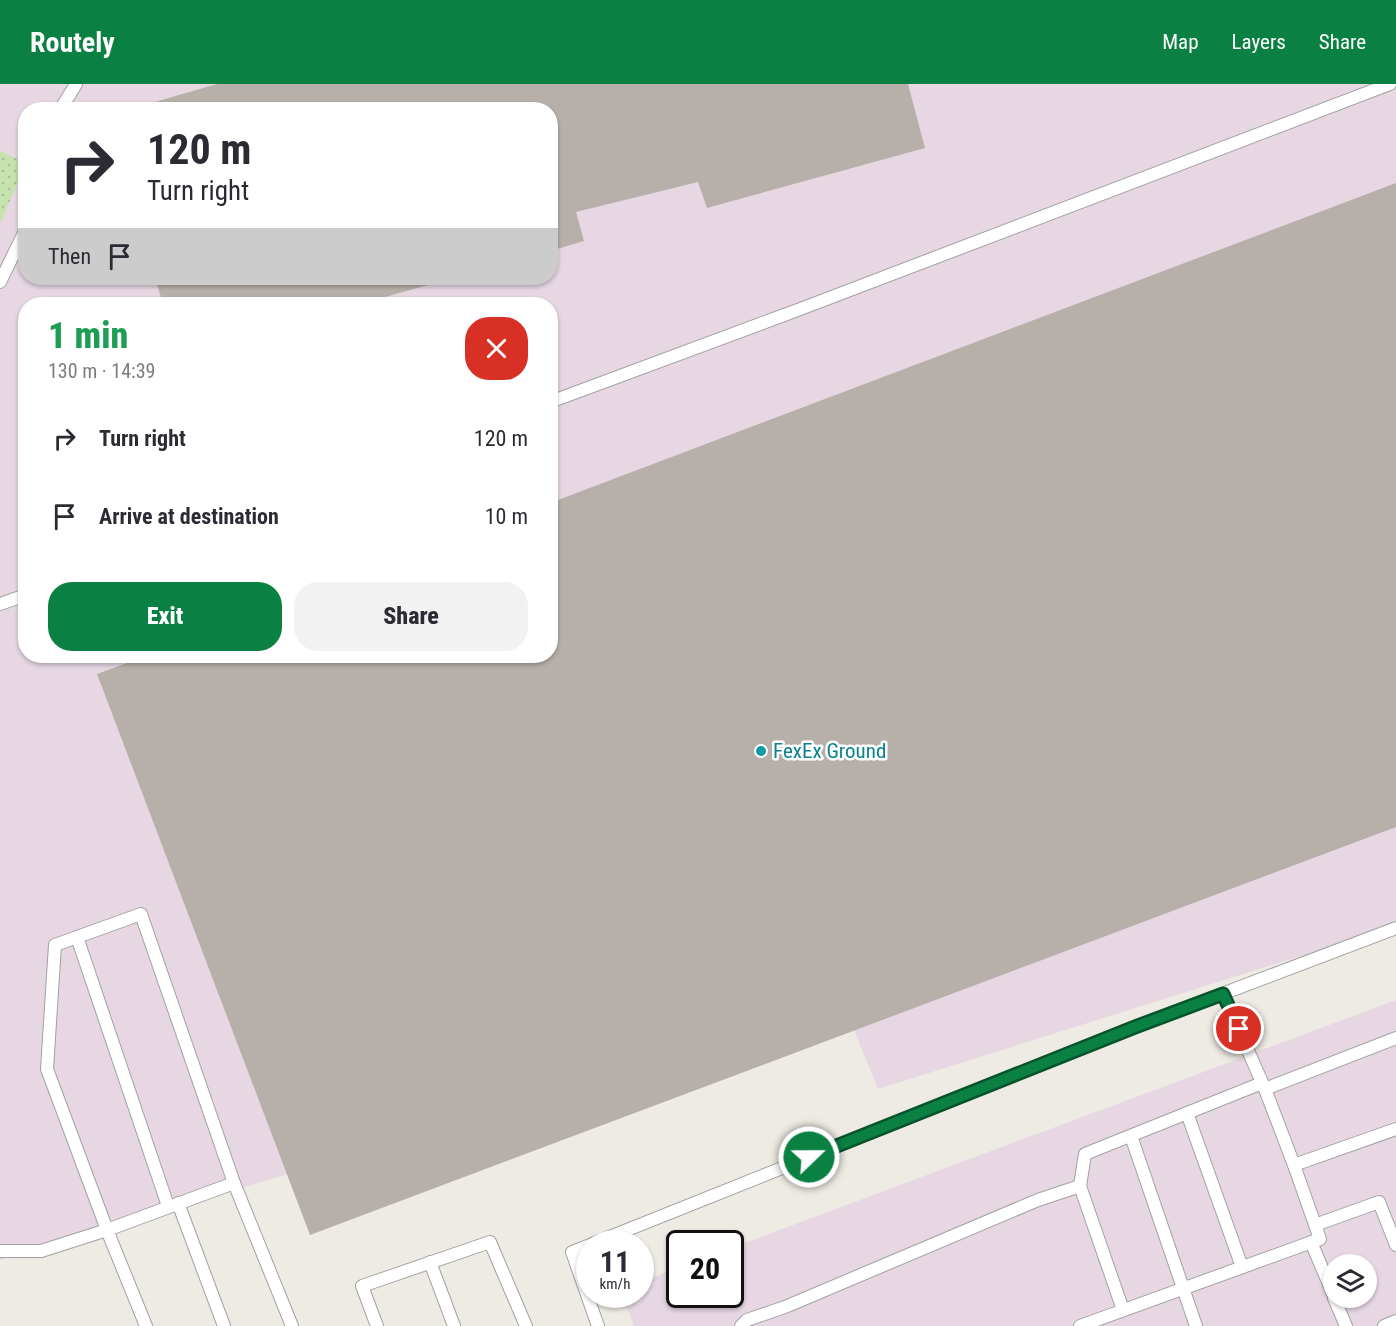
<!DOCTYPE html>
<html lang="en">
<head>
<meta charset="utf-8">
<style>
	:root { --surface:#fff; --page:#f2f2f3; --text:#2b2b33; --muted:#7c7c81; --accent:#0b8043 }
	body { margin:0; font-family:"Roboto Condensed",sans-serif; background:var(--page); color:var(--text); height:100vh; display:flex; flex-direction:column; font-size:22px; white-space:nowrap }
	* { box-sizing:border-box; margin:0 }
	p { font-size:20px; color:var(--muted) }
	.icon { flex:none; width:33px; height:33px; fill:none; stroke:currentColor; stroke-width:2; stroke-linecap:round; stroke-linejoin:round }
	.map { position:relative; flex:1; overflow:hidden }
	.sheet { position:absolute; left:18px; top:213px; width:540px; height:366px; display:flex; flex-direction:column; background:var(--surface); border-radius:24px; box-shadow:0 2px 4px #0004 }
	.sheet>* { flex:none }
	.guide { position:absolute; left:18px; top:18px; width:540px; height:183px; border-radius:24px; box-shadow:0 2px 4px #0004; background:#fff; color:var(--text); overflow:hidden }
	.controls { position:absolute; left:1323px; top:1170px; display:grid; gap:12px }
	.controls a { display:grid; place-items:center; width:54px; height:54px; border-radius:50%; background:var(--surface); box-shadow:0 2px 4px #0004; font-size:30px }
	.speed { position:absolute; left:576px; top:1146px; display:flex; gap:12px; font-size:30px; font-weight:700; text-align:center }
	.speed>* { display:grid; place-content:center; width:78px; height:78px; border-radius:50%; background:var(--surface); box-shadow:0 2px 4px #0004; line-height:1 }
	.speed small { font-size:15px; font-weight:400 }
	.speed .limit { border:3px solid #111; border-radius:9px; background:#fff; color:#111 }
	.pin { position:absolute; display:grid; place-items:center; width:51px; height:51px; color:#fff; margin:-26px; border:3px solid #fff; border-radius:50%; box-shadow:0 2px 6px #0007 }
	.me { position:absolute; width:66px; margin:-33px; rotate:68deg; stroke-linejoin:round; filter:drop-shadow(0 0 4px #0008) }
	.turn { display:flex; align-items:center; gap:21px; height:126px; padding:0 30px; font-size:27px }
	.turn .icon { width:78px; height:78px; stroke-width:2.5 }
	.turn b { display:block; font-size:42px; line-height:51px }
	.then { display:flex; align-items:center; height:57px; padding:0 30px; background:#0003; gap:12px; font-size:22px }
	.round { display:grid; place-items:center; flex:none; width:63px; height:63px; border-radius:24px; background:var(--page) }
	.headline { display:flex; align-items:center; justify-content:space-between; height:102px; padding:0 30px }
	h1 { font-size:36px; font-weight:800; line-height:45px; color:#1e9e55 }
	.button { display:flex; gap:12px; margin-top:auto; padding:12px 30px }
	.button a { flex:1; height:69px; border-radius:24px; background:var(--accent); color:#fff; font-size:24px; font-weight:800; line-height:69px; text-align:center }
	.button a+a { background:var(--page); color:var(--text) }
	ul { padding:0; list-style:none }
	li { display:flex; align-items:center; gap:18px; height:78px; padding:0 30px }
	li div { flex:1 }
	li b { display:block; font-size:22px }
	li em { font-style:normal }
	header { display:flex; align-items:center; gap:36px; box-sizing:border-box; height:84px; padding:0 30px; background:var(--accent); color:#fff }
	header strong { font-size:28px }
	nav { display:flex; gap:33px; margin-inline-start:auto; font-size:21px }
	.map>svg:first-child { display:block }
</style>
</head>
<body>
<header>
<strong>Routely</strong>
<nav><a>Map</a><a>Layers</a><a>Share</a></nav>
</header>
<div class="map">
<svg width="1396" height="1242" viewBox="0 0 1396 1242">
	<defs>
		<pattern id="grass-dots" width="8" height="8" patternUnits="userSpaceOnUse" patternTransform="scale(1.5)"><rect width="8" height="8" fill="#c6e3af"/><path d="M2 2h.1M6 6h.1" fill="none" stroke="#aac296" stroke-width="1.8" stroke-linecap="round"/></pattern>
	</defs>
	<rect width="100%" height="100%" fill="#eeebe4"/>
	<g fill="#e6d7e3" fill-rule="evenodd">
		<path d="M0,0H1396V842L878,1005L845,924L0,1176V140L25,80L26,194H550V26H26L25,78L0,67ZM26,220H550V572H26Z"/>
		<path d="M1396,916V1242H634L622,1211L640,1210L641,1198L679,1183L680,1210H730L731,1164ZM1334,1180H1366V1214H1334Z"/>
	</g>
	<polygon fill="url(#grass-dots)" points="0,67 25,78 26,80 0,140"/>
	<g fill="#b7b0aa">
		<polygon points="217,0 908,0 925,64 707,124 698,98 576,128 584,157 550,167 550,26 127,26"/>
		<polygon points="1396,99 1396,743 310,1151 97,590 146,572 550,572 550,419"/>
		<polygon points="155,194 453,194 360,220 163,220"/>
	</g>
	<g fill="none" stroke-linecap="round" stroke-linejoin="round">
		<defs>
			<g id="service">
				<polyline points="60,26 76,0"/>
				<polyline points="0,198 26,145"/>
				<polyline points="550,318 803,224 1390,0"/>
				<polyline points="0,520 26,511"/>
				<polyline points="77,853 168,1122"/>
				<polyline points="1223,910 1265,1005 1294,1081"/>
				<polyline points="1265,1005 1396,954"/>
				<polyline points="1187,1029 1242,1183"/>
				<polyline points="1131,1052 1196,1242"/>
				<polyline points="1080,1102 1085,1070 1262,999"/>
				<polyline points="178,1119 224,1242"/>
				<polyline points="1315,1141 1379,1118 1396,1161"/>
				<polyline points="1311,1158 1334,1212"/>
				<polyline points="592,1160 1135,943 1396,844"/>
				<polyline points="590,1161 572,1168 598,1242"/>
				<polyline points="0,1167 41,1167 107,1146 234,1099"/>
				<polyline points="430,1178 454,1242"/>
				<polyline points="1334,1214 1346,1242"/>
				<polyline points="146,1242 107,1146 47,985 55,861 141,830 234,1099 292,1242"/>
				<polyline points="377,1242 362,1202 490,1158 526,1242"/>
				<polyline points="741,1242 747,1236 785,1223 1038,1116 1080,1102 1123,1226"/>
				<polyline points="1080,1242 1320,1155 1294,1081 1396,1045"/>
				<polyline points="1384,1242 1396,1237"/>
			</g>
		</defs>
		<use href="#service" stroke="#a1a1a1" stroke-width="14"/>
		<use href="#service" stroke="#fff" stroke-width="12"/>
	</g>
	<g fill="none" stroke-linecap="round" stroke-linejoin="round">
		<defs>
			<polyline id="route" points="809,1073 1135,943 1223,910 1239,945"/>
		</defs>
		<use href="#route" stroke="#07532c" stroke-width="15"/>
		<use href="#route" stroke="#0b8043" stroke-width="10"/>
	</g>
	<circle fill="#0f9aa8" stroke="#fff" stroke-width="2" cx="761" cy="667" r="6"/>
	<g text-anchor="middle" stroke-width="5" stroke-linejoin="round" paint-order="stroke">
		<g font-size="21" fill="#0d838f" stroke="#fff" text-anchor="start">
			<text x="773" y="674">FexEx Ground</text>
		</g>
	</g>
</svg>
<div class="controls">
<a><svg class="icon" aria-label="layers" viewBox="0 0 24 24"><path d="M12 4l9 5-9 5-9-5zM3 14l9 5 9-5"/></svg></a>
</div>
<div class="speed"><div>11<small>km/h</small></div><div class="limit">20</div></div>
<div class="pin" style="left:1239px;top:945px;background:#d93025"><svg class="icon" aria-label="arrive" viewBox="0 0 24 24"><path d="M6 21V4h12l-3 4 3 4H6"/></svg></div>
<svg class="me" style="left:809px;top:1073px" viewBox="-20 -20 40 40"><circle r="17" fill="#0b8043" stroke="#fff" stroke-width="3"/><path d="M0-11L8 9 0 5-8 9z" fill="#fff"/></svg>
<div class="guide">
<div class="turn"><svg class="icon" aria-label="right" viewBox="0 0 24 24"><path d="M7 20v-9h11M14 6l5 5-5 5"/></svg><div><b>120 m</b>Turn right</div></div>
<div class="then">Then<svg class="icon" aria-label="arrive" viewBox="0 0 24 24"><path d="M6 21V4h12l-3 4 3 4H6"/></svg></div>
</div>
<section class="sheet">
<div class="headline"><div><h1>1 min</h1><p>130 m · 14:39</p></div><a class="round" style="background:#d93025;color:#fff"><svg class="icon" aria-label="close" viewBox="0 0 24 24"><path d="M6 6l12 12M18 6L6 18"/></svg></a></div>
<ul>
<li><svg class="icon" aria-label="right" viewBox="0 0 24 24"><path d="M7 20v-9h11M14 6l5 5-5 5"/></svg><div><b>Turn right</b></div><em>120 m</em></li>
<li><svg class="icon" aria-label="arrive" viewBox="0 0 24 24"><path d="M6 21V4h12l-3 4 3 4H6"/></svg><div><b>Arrive at destination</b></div><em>10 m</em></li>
</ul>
<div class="button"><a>Exit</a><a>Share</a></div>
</section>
</div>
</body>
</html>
